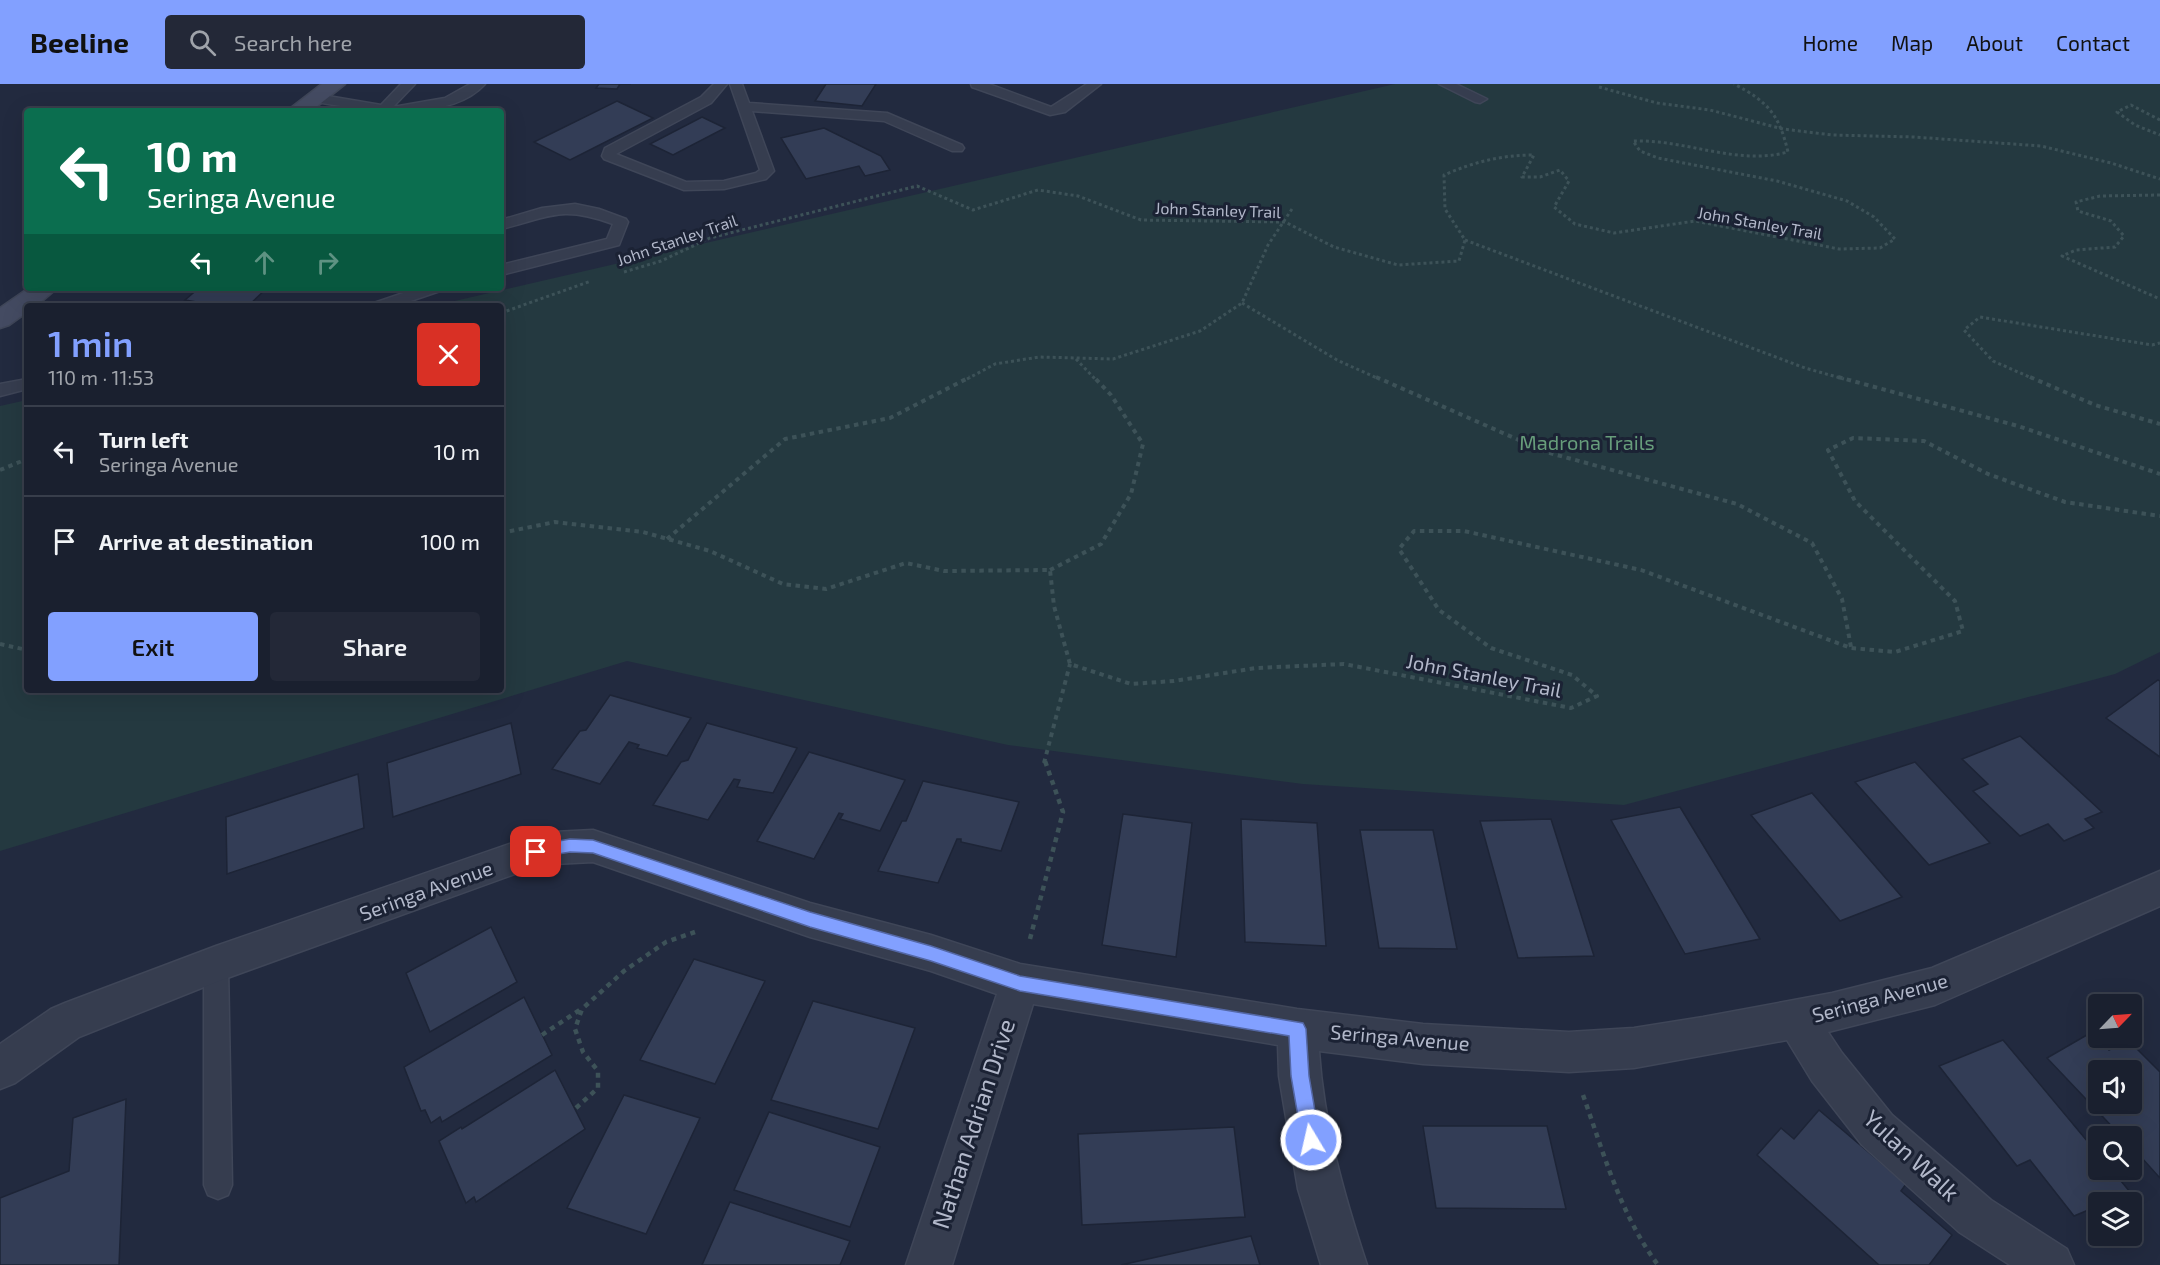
<!DOCTYPE html>
<html lang="en">
<head>
<meta charset="utf-8">
<style>
	:root { --surface:#1a202f; --page:#232837; --text:#f1f3f6; --muted:#9fa3aa; --line:#383e4b; --accent:#82a0ff }
	body { margin:0; font-family:"Exo 2",sans-serif; background:var(--page); color:var(--text); height:100vh; display:flex; flex-direction:column; font-size:22px; white-space:nowrap }
	* { box-sizing:border-box; margin:0 }
	p { font-size:20px; color:var(--muted) }
	.icon { flex:none; width:33px; height:33px; fill:none; stroke:currentColor; stroke-width:2; stroke-linecap:round; stroke-linejoin:round }
	.map { position:relative; flex:1; overflow:hidden }
	.panel { position:absolute; left:24px; top:219px; width:480px; height:390px; display:flex; flex-direction:column; background:var(--surface); border-radius:6px; box-shadow:0 6px 24px #0002,0 0 0 2px var(--line) }
	.panel>* { flex:none }
	.banner { position:absolute; left:24px; top:24px; width:480px; height:183px; border-radius:6px; box-shadow:0 6px 24px #0002,0 0 0 2px var(--line); background:#0b6e4f; color:#fff; overflow:hidden }
	.needle { width:39px; rotate:65deg }
	.fabs { position:absolute; left:2088px; top:910px; display:grid; gap:12px }
	.fabs a { display:grid; place-items:center; width:54px; height:54px; border-radius:6px; background:var(--surface); box-shadow:0 6px 24px #0002,0 0 0 2px var(--line); font-size:30px }
	.pin { position:absolute; display:grid; place-items:center; width:51px; height:51px; color:#fff; margin:-26px; border-radius:12px; box-shadow:0 3px 9px #0006 }
	.me { position:absolute; width:66px; margin:-33px; rotate:351deg; stroke-linejoin:round; filter:drop-shadow(0 0 4px #0008) }
	.turn { display:flex; align-items:center; gap:21px; height:126px; padding:0 24px; font-size:27px }
	.turn .icon { width:78px; height:78px; stroke-width:2.5 }
	.turn b { display:block; font-size:42px; line-height:51px }
	.lanes { display:flex; align-items:center; height:57px; padding:0 24px; background:#0003; justify-content:center; gap:30px; direction:ltr }
	.lanes .off { opacity:.35 }
	.round { display:grid; place-items:center; flex:none; width:63px; height:63px; border-radius:6px; background:var(--page) }
	.head { display:flex; align-items:center; justify-content:space-between; height:102px; padding:0 24px }
	h1 { font-size:36px; font-weight:600; line-height:45px; color:var(--accent) }
	.action { display:flex; gap:12px; margin-top:auto; padding:12px 24px }
	.action a { flex:1; height:69px; border-radius:6px; background:var(--accent); color:#111; font-size:24px; font-weight:600; line-height:69px; text-align:center }
	.action a+a { background:var(--page); color:var(--text) }
	ul { padding:0; list-style:none }
	li { display:flex; align-items:center; gap:18px; height:90px; padding:0 24px; border-top:2px solid var(--line) }
	li div { flex:1 }
	li b { display:block; font-size:22px }
	li em { font-style:normal }
	header { display:flex; align-items:center; gap:36px; box-sizing:border-box; height:84px; padding:0 30px; background:var(--accent); color:#111 }
	header strong { font-size:28px }
	nav { display:flex; gap:33px; margin-inline-start:auto; font-size:21px }
	.search { width:420px; height:54px; background:var(--page); display:flex; align-items:center; gap:15px; box-sizing:border-box; padding:0 21px; border-radius:6px; color:var(--muted); font-size:22px }
	.map>svg:first-child { display:block }
</style>
</head>
<body>
<header>
<strong>Beeline</strong>
<div class="search"><svg class="icon" aria-label="search" viewBox="0 0 24 24"><circle cx="10" cy="10" r="6"/><path d="M15 15l6 6"/></svg>Search here</div>
<nav><a>Home</a><a>Map</a><a>About</a><a>Contact</a></nav>
</header>
<div class="map">
<svg width="2160" height="1181" viewBox="0 0 2160 1181">
	<rect width="100%" height="100%" fill="#222a3f"/>
	<polygon fill="#243940" points="1395,0 2160,0 2160,568 2115,590 1624,721 1303,700 1008,661 627,577 0,767 0,322 27,316 27,606 501,606 501,222 433,222"/>
	<g fill="#333d56" stroke="#1d2436" stroke-width="1.5" fill-rule="evenodd">
		<polygon points="599,0 631,0 620,0 617,5 596,4"/>
		<polygon points="826,0 876,0 862,22 815,17"/>
		<polygon points="617,17 653,34 570,76 534,58"/>
		<polygon points="702,33 725,44 673,71 650,60"/>
		<polygon points="824,44 881,72 890,86 865,92 859,82 806,95 781,54"/>
		<polygon points="199,204 267,204 248,222 220,222 185,216"/>
		<polygon points="2158,596 2160,597 2160,673 2106,634"/>
		<polygon points="610,611 691,634 667,672 637,664 639,661 629,658 600,700 552,685 580,647 586,646"/>
		<polygon points="511,639 521,690 393,733 387,679"/>
		<polygon points="707,639 797,664 773,709 737,703 740,696 734,695 708,736 653,721 681,678 688,676"/>
		<polygon points="2020,652 2102,728 2085,735 2094,744 2064,757 2048,740 2020,752 1973,707 1988,700 1962,675"/>
		<polygon points="809,668 905,696 880,747 840,735 843,730 839,729 814,775 757,757"/>
		<polygon points="1915,678 1990,759 1929,781 1855,698"/>
		<polygon points="358,690 364,744 227,790 226,733"/>
		<polygon points="923,697 1019,718 1001,767 961,758 961,755 957,755 938,799 878,787 902,737 906,737"/>
		<polygon points="1812,709 1902,813 1840,837 1751,731"/>
		<polygon points="1680,723 1760,855 1685,870 1611,736"/>
		<polygon points="1123,730 1192,739 1176,873 1102,861"/>
		<polygon points="1241,735 1317,739 1326,862 1245,858"/>
		<polygon points="1551,735 1594,872 1518,874 1480,737"/>
		<polygon points="1360,746 1433,746 1457,865 1379,864"/>
		<polygon points="491,843 517,898 430,948 406,889"/>
		<polygon points="694,875 765,897 715,1000 640,976"/>
		<polygon points="524,913 552,971 442,1038 440,1033 431,1039 425,1026 421,1027 404,983"/>
		<polygon points="813,917 915,944 878,1045 771,1016"/>
		<path d="M2092,948L2109,966L2128,956L2160,988V1094L2132,1063V1053H2122L2047,974ZM2098,987H2132V1020H2098Z"/>
		<polygon points="2003,956 2098,1070 2098,1086 2112,1086 2130,1108 2105,1119 2098,1119 2098,1122 2074,1132 2030,1076 2017,1082 1939,982"/>
		<polygon points="555,986 585,1045 476,1118 474,1113 466,1119 439,1057 461,1043 462,1045"/>
		<polygon points="624,1011 700,1034 646,1150 567,1124"/>
		<polygon points="126,1015 119,1181 0,1181 0,1114 69,1087 73,1034"/>
		<polygon points="1819,1026 1906,1100 1901,1107 1952,1151 1929,1181 1879,1181 1757,1071 1781,1044 1794,1055"/>
		<polygon points="769,1028 880,1063 850,1143 734,1106"/>
		<polygon points="1423,1042 1547,1042 1566,1125 1436,1124"/>
		<polygon points="1234,1043 1245,1133 1082,1141 1078,1050"/>
		<polygon points="730,1118 850,1157 840,1181 702,1181"/>
		<polygon points="1251,1152 1260,1181 1121,1181"/>
	</g>
	<g fill="none" stroke-linecap="round" stroke-linejoin="round">
		<defs>
			<g id="lane">
				<path d="M401,0H415L393,23L445,14L470,0H485C449,40 363,26 316,18L309,14L316,10L381,21Z"/>
				<polygon points="714,0 727,0 711,19 616,70 686,98 724,97 756,89 760,86 730,0 742,0 749,19 887,29 962,61 964,64 962,67 952,67 884,37 752,27 774,87 766,95 724,105 684,106 604,75 602,72 605,64 701,13"/>
				<polygon points="971,0 989,0 1051,23 1087,0 1101,0 1065,28 1050,31 972,3"/>
				<polygon points="1439,0 1456,0 1487,15 1480,19 1475,18"/>
				<path d="M575,120L599,125L626,135L628,138L619,161L501,191V181L607,155L613,140C560,121 551,133 501,145V136L542,124Z"/>
				<polygon points="418,204 442,204 440,207 396,222 372,222 374,219"/>
				<polygon points="27,295 27,305 0,312 0,300"/>
				<polygon points="216,868 225,872 228,880 232,1101 228,1111 218,1115 208,1111 204,1101 204,880 207,872"/>
			</g>
			<path id="street" d="M593,746L810,819L931,851L1020,880L1297,925L1423,940L1569,948L1634,944L1703,933L1832,909L1932,884L2160,787V822L1935,921L1828,948L1842,969L1892,1031L1991,1116L2067,1165L2074,1181H2010L1959,1148L1862,1061L1812,997L1787,956L1634,984L1569,988L1423,980L1319,967C1324,1041 1344,1111 1367,1181H1321L1298,1105L1279,992L1278,961L1033,920L952,1181H906L997,910L931,887L810,853L593,778L554,780L523,787L219,897L79,953L15,999L0,1005V960L51,925L65,919L216,862L518,757L554,748Z"/>
			<g id="secondary">
				<polygon points="322,0 345,0 311,27 287,27"/>
				<polygon points="29,204 57,204 36,222 27,222 27,228 9,241 0,244 0,224"/>
			</g>
		</defs>
		<use href="#lane" stroke="#3f4658" stroke-width="3"/>
		<use href="#street" stroke="#3f4658" stroke-width="3"/>
		<use href="#secondary" stroke="#3f4658" stroke-width="3"/>
		<g stroke="#3d5258" stroke-width="3" stroke-dasharray="3 3" stroke-linecap="butt">
			<polyline points="1599,3 1657,19 1710,26 1783,45 1832,51 1914,53 2041,62 2111,79 2160,95"/>
			<polyline points="2160,36 2131,21 2117,28 2135,41 2160,51"/>
			<polyline points="2160,111 2100,112 2076,118 2078,127 2111,137 2124,152 2115,163 2076,166 2062,172 2160,215"/>
			<polyline points="1465,156 1805,284 1844,295"/>
			<path d="M624,188L661,177L710,154L917,102L973,126L1038,106L1078,112L1141,136L1285,138L1334,163L1398,181L1459,177L1465,156L1445,125L1444,91C1474,78 1501,71 1534,71L1522,93H1540L1560,86L1569,97L1554,123L1575,140L1614,149L1695,137L1839,165L1880,164L1895,155L1874,133L1847,117L1777,97L1658,74L1640,67L1633,57C1686,55 1736,82 1788,68C1779,30 1768,18 1734,0"/>
			<polyline points="1242,219 1337,276 1379,295"/>
			<polyline points="501,229 591,197"/>
			<polyline points="1076,275 1095,295"/>
			<polyline points="967,295 995,280 1039,273 1113,275 1200,247 1242,219 1268,161 1292,125"/>
			<polyline points="2034,295 1993,277 1964,246 1980,233 2152,261 2160,259"/>
		</g>
		<g stroke="#3d5258" stroke-width="4" stroke-dasharray="4.5 4.5" stroke-linecap="butt">
			<polyline points="1376,293 1546,368 1737,420 1812,459 1842,515 1851,563"/>
			<polyline points="1838,293 2018,342 2160,390"/>
			<polyline points="2030,293 2095,321 2160,340"/>
			<polyline points="0,386 27,375"/>
			<polyline points="501,449 555,438 643,448 710,467 783,500 826,505 906,479 944,487 1050,486 1054,522 1070,580 1131,600 1174,597 1256,584 1344,580 1571,624 1597,612 1572,591 1491,564 1439,526 1399,465 1414,447 1464,447 1641,486 1851,564 1895,568 1963,547 1955,517 1855,417 1828,366 1853,354 1924,357 1988,390 2065,418 2160,432"/>
			<polyline points="667,455 785,355 890,334 970,293"/>
			<polyline points="1050,486 1101,460 1131,410 1143,360 1111,311 1094,293"/>
			<polyline points="0,560 27,566"/>
			<polyline points="1044,679 1070,580"/>
		</g>
		<g stroke="#3d5258" stroke-width="4.5" stroke-dasharray="5 5" stroke-linecap="butt">
			<polyline points="1030,855 1063,728 1045,677"/>
			<polyline points="542,951 581,925"/>
			<path d="M1583,1011C1604,1070 1620,1130 1658,1181"/>
			<polyline points="576,1024 598,1004 598,987 583,968 575,945 582,925 624,887 666,858 695,848"/>
		</g>
		<use href="#lane" fill="#363d4f" fill-rule="evenodd"/>
		<use href="#street" fill="#363d4f" fill-rule="evenodd"/>
		<use href="#secondary" fill="#444b62" fill-rule="evenodd"/>
	</g>
	<polygon fill="#82a0ff" stroke="#5468a6" stroke-width="1.5" points="570,755 593,756 810,828 931,862 1020,892 1303,939 1306,945 1309,992 1320,1056 1317,1063 1311,1065 1305,1063 1302,1056 1291,992 1289,952 1020,907 931,877 810,843 593,769 570,768 536,774 530,772 528,768 530,763 536,761"/>
	<g text-anchor="middle" stroke-width="6" stroke-linejoin="round" paint-order="stroke">
		<g font-size="16" fill="#b2b8ca" stroke="#1b2234">
			<text transform="translate(1218 126) rotate(2)" y="6">John Stanley Trail</text>
			<text transform="translate(1760 139) rotate(10)" y="6">John Stanley Trail</text>
			<text transform="translate(677 156) rotate(-19)" y="6">John Stanley Trail</text>
		</g>
		<g font-size="20" fill="#679d7b" stroke="#1b2234">
			<text x="1587" y="366">Madrona Trails</text>
		</g>
		<g font-size="20" fill="#b2b8ca" stroke="#1b2234">
			<text transform="translate(1484 592) rotate(11)" y="7">John Stanley Trail</text>
			<text transform="translate(426 807) rotate(-20)" y="7">Seringa Avenue</text>
			<text transform="translate(1880 914) rotate(-15)" y="7">Seringa Avenue</text>
			<text transform="translate(1400 954) rotate(5)" y="7">Seringa Avenue</text>
		</g>
		<g font-size="24" fill="#b2b8ca" stroke="#1b2234">
			<text transform="translate(974 1040) rotate(-72)" y="8">Nathan Adrian Drive</text>
			<text transform="translate(1911 1072) rotate(43)" y="8">Yulan Walk</text>
		</g>
	</g>
</svg>
<div class="fabs">
<a><svg class="needle" viewBox="-14 -14 28 28"><path d="M0-13l5 13h-10z" fill="#e53935"/><path d="M0 13l5-13h-10z" fill="#9fa3aa"/></svg></a>
<a><svg class="icon" aria-label="sound" viewBox="0 0 24 24"><path d="M4 9h4l5-4v14l-5-4H4zM17 9q2 3 0 6"/></svg></a>
<a><svg class="icon" aria-label="search" viewBox="0 0 24 24"><circle cx="10" cy="10" r="6"/><path d="M15 15l6 6"/></svg></a>
<a><svg class="icon" aria-label="layers" viewBox="0 0 24 24"><path d="M12 4l9 5-9 5-9-5zM3 14l9 5 9-5"/></svg></a>
</div>
<div class="pin" style="left:536px;top:768px;background:#d93025"><svg class="icon" aria-label="arrive" viewBox="0 0 24 24"><path d="M6 21V4h12l-3 4 3 4H6"/></svg></div>
<svg class="me" style="left:1311px;top:1056px" viewBox="-20 -20 40 40"><circle r="17" fill="#82a0ff" stroke="#fff" stroke-width="3"/><path d="M0-11L8 9 0 5-8 9z" fill="#fff"/></svg>
<div class="banner">
<div class="turn"><svg class="icon" aria-label="left" viewBox="0 0 24 24"><path d="M17 20v-9H6M10 6l-5 5 5 5"/></svg><div><b>10 m</b>Seringa Avenue</div></div>
<div class="lanes"><svg class="icon" aria-label="left" viewBox="0 0 24 24"><path d="M17 20v-9H6M10 6l-5 5 5 5"/></svg><svg class="icon off" aria-label="ahead" viewBox="0 0 24 24"><path d="M12 20V5M6 11l6-6 6 6"/></svg><svg class="icon off" aria-label="right" viewBox="0 0 24 24"><path d="M7 20v-9h11M14 6l5 5-5 5"/></svg></div>
</div>
<section class="panel">
<div class="head"><div><h1>1 min</h1><p>110 m · 11:53</p></div><a class="round" style="background:#d93025;color:#fff"><svg class="icon" aria-label="close" viewBox="0 0 24 24"><path d="M6 6l12 12M18 6L6 18"/></svg></a></div>
<ul>
<li><svg class="icon" aria-label="left" viewBox="0 0 24 24"><path d="M17 20v-9H6M10 6l-5 5 5 5"/></svg><div><b>Turn left</b><p>Seringa Avenue</p></div><em>10 m</em></li>
<li><svg class="icon" aria-label="arrive" viewBox="0 0 24 24"><path d="M6 21V4h12l-3 4 3 4H6"/></svg><div><b>Arrive at destination</b></div><em>100 m</em></li>
</ul>
<div class="action"><a>Exit</a><a>Share</a></div>
</section>
</div>
</body>
</html>
